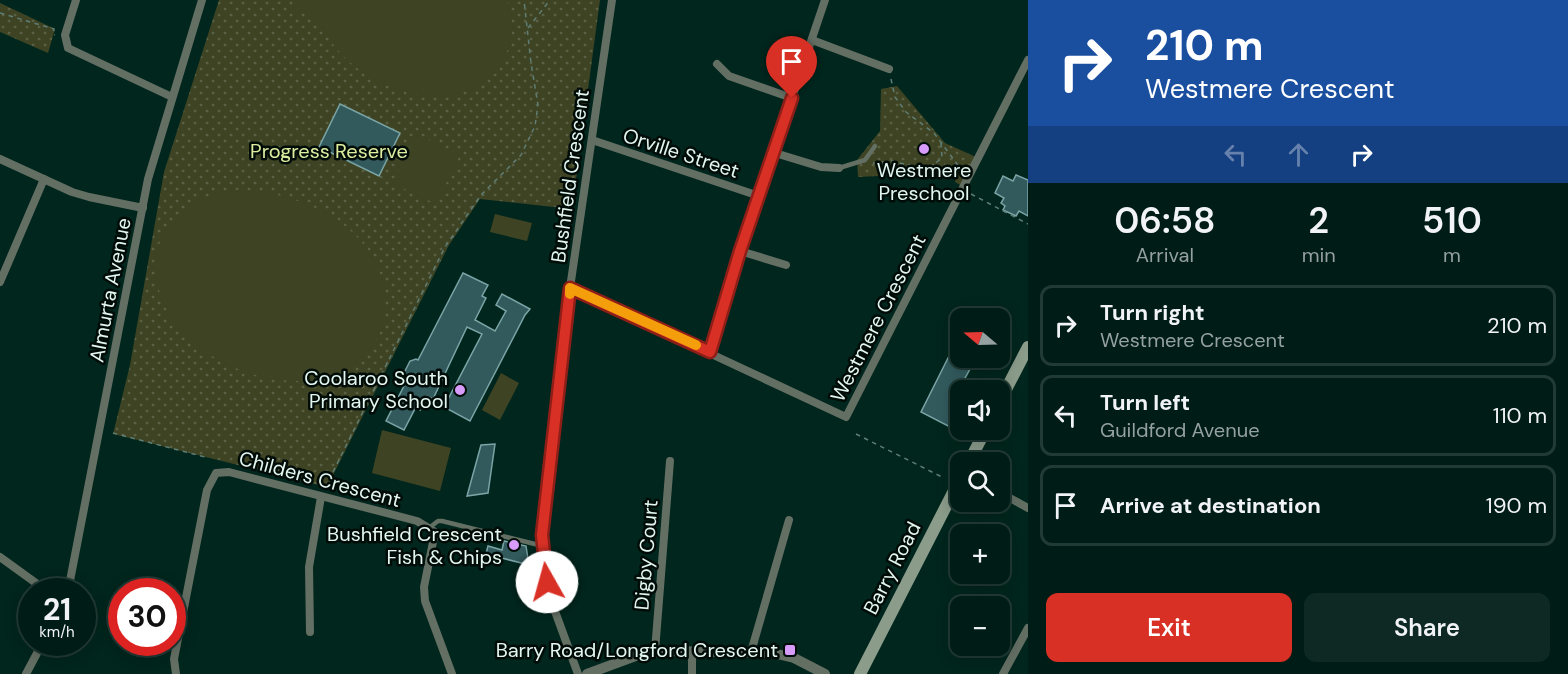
<!DOCTYPE html>
<html lang="en">
<head>
<meta charset="utf-8">
<style>
	:root { --surface:#001c16; --page:#0e2923; --text:#f1f3f6; --muted:#95a1a1; --line:#223a35; --accent:#d93025 }
	body { margin:0; font-family:"DM Sans",sans-serif; background:var(--page); color:var(--text); height:100vh; display:flex; flex-direction:column; font-size:22px; white-space:nowrap }
	* { box-sizing:border-box; margin:0 }
	p { font-size:20px; color:var(--muted) }
	.icon { flex:none; width:33px; height:33px; fill:none; stroke:currentColor; stroke-width:2; stroke-linecap:round; stroke-linejoin:round }
	.map { position:relative; flex:1; overflow:hidden }
	.panel { display:flex; flex-direction:column; background:var(--surface); width:540px }
	.panel>* { flex:none }
	.hud { background:#1a4fa0; color:#fff; overflow:hidden }
	.needle { width:39px; rotate:289deg }
	.tools { position:absolute; left:950px; top:308px; display:grid; gap:12px }
	.tools a { display:grid; place-items:center; width:60px; height:60px; border-radius:12px; background:var(--surface); box-shadow:0 3px 15px #0003,0 0 0 2px var(--line); font-size:30px }
	.speed { position:absolute; left:18px; top:578px; display:flex; gap:12px; font-size:30px; font-weight:700; text-align:center }
	.speed>* { display:grid; place-content:center; width:78px; height:78px; border-radius:50%; background:var(--surface); box-shadow:0 3px 15px #0003,0 0 0 2px var(--line); line-height:1 }
	.speed small { font-size:15px; font-weight:400 }
	.speed .limit { border:9px solid #d22; background:#fff; color:#111 }
	.pin { position:absolute; display:grid; place-items:center; width:51px; height:51px; color:#fff; margin:-62px -26px; border-radius:50% 50% 50% 0; rotate:-45deg; box-shadow:0 0 6px #0007 }
	.pin .icon { rotate:45deg }
	.me { position:absolute; width:66px; margin:-33px; rotate:353deg; stroke-linejoin:round; filter:drop-shadow(0 0 4px #0008) }
	.turn { display:flex; align-items:center; gap:21px; height:126px; padding:0 18px; font-size:27px }
	.turn .icon { width:78px; height:78px; stroke-width:2.5 }
	.turn b { display:block; font-size:42px; line-height:51px }
	.lanes { display:flex; align-items:center; height:57px; padding:0 18px; background:#0003; justify-content:center; gap:30px; direction:ltr }
	.lanes .off { opacity:.35 }
	.eta { display:flex; justify-content:space-evenly; align-items:center; height:102px; text-align:center }
	.eta b { font-size:36px; font-weight:600; line-height:42px }
	.button { display:flex; gap:12px; margin-top:auto; padding:12px 18px }
	.button a { flex:1; height:69px; border-radius:12px; background:var(--accent); color:#fff; font-size:24px; font-weight:600; line-height:69px; text-align:center }
	.button a+a { background:var(--page); color:var(--text) }
	ul { padding:0; list-style:none }
	li { display:flex; align-items:center; gap:18px; height:81px; margin:0 12px 9px; padding:0 6px; border:3px solid var(--line); border-radius:12px }
	li div { flex:1 }
	li b { display:block; font-size:22px }
	li em { font-style:normal }
	main { display:flex; flex:1; min-height:0 }
	.map>svg:first-child { display:block }
</style>
</head>
<body>
<main>
<div class="map">
<svg width="1028" height="674" viewBox="0 0 1028 674">
	<defs>
		<pattern id="park-dots" width="8" height="8" patternUnits="userSpaceOnUse" patternTransform="scale(1.5)"><rect width="8" height="8" fill="#3e4423"/><path d="M2 2h.1M6 6h.1" fill="none" stroke="#5a6043" stroke-width="1.8" stroke-linecap="round"/></pattern>
	</defs>
	<rect width="100%" height="100%" fill="#00261d"/>
	<g fill="url(#park-dots)">
		<polygon points="219,0 600,0 572,209 480,199 449,245 327,487 113,434 130,365 164,172"/>
		<polygon points="0,3 55,29 48,53 0,32"/>
		<polygon points="897,86 945,143 976,157 962,186 955,182 957,172 858,177 857,160 880,131 881,89"/>
	</g>
	<g fill="#3e4423">
		<path d="M295,0H507C514,18 514,36 506,54C484,103 424,103 382,83C362,74 345,60 332,43C327,36 324,24 317,20C310,15 300,12 292,9Z"/>
		<polygon points="416,134 460,155 436,204 392,183"/>
		<path d="M232,190C295,189 380,225 385,297C386,320 381,339 364,355C350,369 333,378 312,380C246,388 156,341 156,267C156,247 162,232 176,218C191,201 210,194 232,190Z"/>
		<polygon points="495,214 532,223 527,241 490,232"/>
		<polygon points="501,373 519,383 500,420 482,410"/>
		<polygon points="382,430 451,448 440,491 372,473"/>
	</g>
	<g fill="#325a5d" stroke="#7aa4a6" stroke-width="1.5">
		<polygon points="340,104 400,133 379,176 319,147"/>
		<polygon points="1016,175 1028,180 1028,216 1019,211 1016,216 1003,210 1005,206 1001,203 1004,198 995,193 1003,176 1013,181"/>
		<polygon points="463,273 488,285 482,296 486,298 475,320 495,331 506,311 496,305 502,294 530,309 525,315 470,421 444,407 482,334 467,327 433,399 427,396 420,410 416,407 404,430 386,421 405,384 400,381 410,361 416,359 418,360"/>
		<polygon points="949,356 970,369 963,382 980,390 960,390 960,412 952,428 921,412"/>
		<polygon points="495,444 488,493 467,496 481,445"/>
		<polygon points="504,541 526,546 529,565 486,554 488,546 502,550"/>
	</g>
	<g fill="none" stroke-linecap="round" stroke-linejoin="round">
		<g stroke="#5f7e76" stroke-width="1.5" stroke-dasharray="4.5 4.5" stroke-linecap="butt">
			<polyline points="0,13 54,29 53,34 55,35"/>
			<polyline points="528,28 550,0"/>
			<polyline points="891,79 895,97 906,112 934,133 960,168"/>
			<polyline points="873,163 892,161 912,166 963,170"/>
			<polyline points="929,168 942,158 941,143"/>
			<polyline points="971,194 1028,224"/>
			<polyline points="113,433 205,457"/>
			<polyline points="856,434 944,478"/>
			<polyline points="325,488 445,247 481,195 521,155 535,126 538,105 531,63 524,0"/>
		</g>
		<g stroke="#646f64" stroke-width="4.5">
			<polyline points="839,168 865,160 875,146"/>
			<polyline points="429,528 438,521 442,521 543,546"/>
		</g>
		<g stroke="#646f64" stroke-width="8">
			<polyline points="76,0 65,35 68,48 172,97"/>
			<polyline points="812,40 889,69"/>
			<polyline points="717,64 729,76 792,98"/>
			<polyline points="592,140 759,196"/>
			<polyline points="775,153 821,167 839,168"/>
			<polyline points="0,159 72,192 89,197 143,208"/>
			<polyline points="740,251 786,265"/>
			<polyline points="0,282 44,179"/>
			<polyline points="570,288 846,417 1028,60"/>
			<polyline points="710,352 740,251 825,0"/>
			<polyline points="999,492 1028,508"/>
			<polyline points="0,557 47,591"/>
			<polyline points="68,591 148,179 202,0"/>
			<polyline points="310,632 309,567 321,497"/>
			<polyline points="655,651 670,461"/>
			<polyline points="751,652 789,520"/>
			<polyline points="26,674 43,642"/>
			<polyline points="176,674 174,659 207,490 216,473 229,472 417,521 435,532 424,587 425,601 452,674"/>
			<polyline points="578,674 549,595 542,535 570,288 612,0"/>
			<polyline points="692,674 692,651"/>
			<polyline points="1003,674 1028,628"/>
		</g>
		<polyline stroke="#646f64" stroke-width="10" points="587,674 641,654 667,651 773,653 794,658 825,674"/>
		<g stroke="#8b9c8b" stroke-width="12">
			<polyline points="999,403 1028,347"/>
			<polyline points="969,462 986,429"/>
			<polyline points="860,674 960,479"/>
		</g>
	</g>
	<g fill="none" stroke-linecap="round" stroke-linejoin="round">
		<defs>
			<polyline id="route" points="547,582 542,535 570,288 710,352 740,251 792,98"/>
		</defs>
		<use href="#route" stroke="#8d1f18" stroke-width="15"/>
		<use href="#route" stroke="#d93025" stroke-width="10"/>
		<polyline stroke="#f59e0b" stroke-width="10" points="570,294 570,288 696,345"/>
	</g>
	<g fill="#d79bf9" stroke="#010c08" stroke-width="2">
		<circle cx="924" cy="149" r="6"/>
		<circle cx="460" cy="390" r="6"/>
		<circle cx="514" cy="545" r="6"/>
		<rect x="784" y="644" width="12" height="12" rx="3"/>
	</g>
	<g text-anchor="middle" stroke-width="5" stroke-linejoin="round" paint-order="stroke">
		<g font-size="20" fill="#ddec9f" stroke="#010c08">
			<text x="329" y="158">Progress Reserve</text>
		</g>
		<g font-size="20" fill="#e3f7f0" stroke="#010c08">
			<text transform="translate(681 153) rotate(18)" y="7">Orville Street</text>
			<text transform="translate(570 176) rotate(-82)" y="7">Bushfield Crescent</text>
			<text transform="translate(110 290) rotate(-79)" y="7">Almurta Avenue</text>
			<text transform="translate(878 318) rotate(-63)" y="7">Westmere Crescent</text>
			<text transform="translate(320 479) rotate(15)" y="7">Childers Crescent</text>
			<text transform="translate(646 555) rotate(-85)" y="7">Digby Court</text>
			<text transform="translate(892 568) rotate(-63)" y="7">Barry Road</text>
		</g>
		<g font-size="20" fill="#e3f7f0" stroke="#010c08" text-anchor="end">
			<text x="924" y="177" text-anchor="middle">Westmere<tspan x="924" dy="23">Preschool</tspan></text>
			<text x="448" y="385">Coolaroo South<tspan x="448" dy="23">Primary School</tspan></text>
			<text x="502" y="541">Bushfield Crescent<tspan x="502" dy="23">Fish &amp; Chips</tspan></text>
			<text x="778" y="657">Barry Road/Longford Crescent</text>
		</g>
	</g>
</svg>
<div class="tools">
<a><svg class="needle" viewBox="-14 -14 28 28"><path d="M0-13l5 13h-10z" fill="#e53935"/><path d="M0 13l5-13h-10z" fill="#95a1a1"/></svg></a>
<a><svg class="icon" aria-label="sound" viewBox="0 0 24 24"><path d="M4 9h4l5-4v14l-5-4H4zM17 9q2 3 0 6"/></svg></a>
<a><svg class="icon" aria-label="search" viewBox="0 0 24 24"><circle cx="10" cy="10" r="6"/><path d="M15 15l6 6"/></svg></a>
<a>+</a>
<a>−</a>
</div>
<div class="speed"><div>21<small>km/h</small></div><div class="limit">30</div></div>
<div class="pin" style="left:792px;top:98px;background:#d93025"><svg class="icon" aria-label="arrive" viewBox="0 0 24 24"><path d="M6 21V4h12l-3 4 3 4H6"/></svg></div>
<svg class="me" style="left:547px;top:582px" viewBox="-20 -20 40 40"><circle r="19" fill="#fff"/><path d="M0-13L10 11 0 6-10 11z" fill="#d93025"/></svg>
</div>
<section class="panel">
<div class="hud">
<div class="turn"><svg class="icon" aria-label="right" viewBox="0 0 24 24"><path d="M7 20v-9h11M14 6l5 5-5 5"/></svg><div><b>210 m</b>Westmere Crescent</div></div>
<div class="lanes"><svg class="icon off" aria-label="left" viewBox="0 0 24 24"><path d="M17 20v-9H6M10 6l-5 5 5 5"/></svg><svg class="icon off" aria-label="ahead" viewBox="0 0 24 24"><path d="M12 20V5M6 11l6-6 6 6"/></svg><svg class="icon" aria-label="right" viewBox="0 0 24 24"><path d="M7 20v-9h11M14 6l5 5-5 5"/></svg></div>
</div>
<div class="eta">
<div><b>06:58</b><p>Arrival</p></div>
<div><b>2</b><p>min</p></div>
<div><b>510</b><p>m</p></div>
</div>
<ul>
<li><svg class="icon" aria-label="right" viewBox="0 0 24 24"><path d="M7 20v-9h11M14 6l5 5-5 5"/></svg><div><b>Turn right</b><p>Westmere Crescent</p></div><em>210 m</em></li>
<li><svg class="icon" aria-label="left" viewBox="0 0 24 24"><path d="M17 20v-9H6M10 6l-5 5 5 5"/></svg><div><b>Turn left</b><p>Guildford Avenue</p></div><em>110 m</em></li>
<li><svg class="icon" aria-label="arrive" viewBox="0 0 24 24"><path d="M6 21V4h12l-3 4 3 4H6"/></svg><div><b>Arrive at destination</b></div><em>190 m</em></li>
</ul>
<div class="button"><a>Exit</a><a>Share</a></div>
</section>
</main>
</body>
</html>
